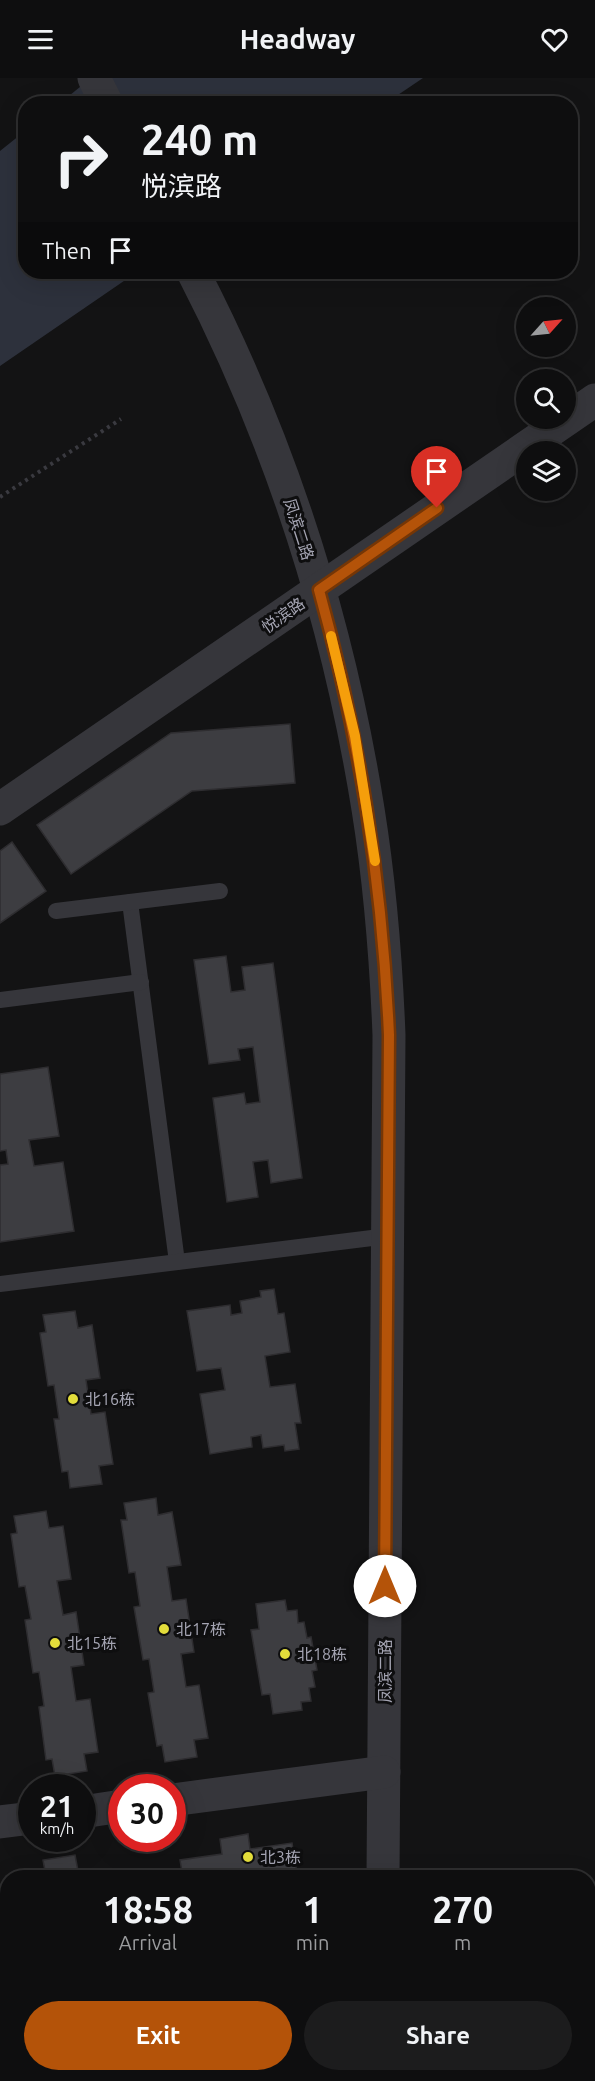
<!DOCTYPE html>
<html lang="en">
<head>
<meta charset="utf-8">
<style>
	:root { --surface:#0e0e0f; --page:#1c1c1d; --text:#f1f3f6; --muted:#9b9c9e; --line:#2e2e2f; --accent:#b45309 }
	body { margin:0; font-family:Ubuntu,"Noto Sans SC",sans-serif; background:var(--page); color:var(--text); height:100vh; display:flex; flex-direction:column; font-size:22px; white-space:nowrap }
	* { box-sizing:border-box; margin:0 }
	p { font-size:20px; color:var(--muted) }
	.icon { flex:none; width:33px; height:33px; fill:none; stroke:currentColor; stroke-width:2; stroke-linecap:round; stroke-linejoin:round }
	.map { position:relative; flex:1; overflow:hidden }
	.sheet { position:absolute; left:0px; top:1792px; width:596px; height:212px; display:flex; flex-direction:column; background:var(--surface); border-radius:24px 24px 0 0; box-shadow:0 6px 24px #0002,0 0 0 2px var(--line) }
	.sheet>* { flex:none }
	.top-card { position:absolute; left:18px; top:18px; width:560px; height:183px; border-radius:24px; box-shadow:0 6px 24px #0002,0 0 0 2px var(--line); background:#0e0e0f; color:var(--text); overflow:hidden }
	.needle { width:39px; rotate:63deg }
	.buttons { position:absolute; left:516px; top:219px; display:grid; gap:12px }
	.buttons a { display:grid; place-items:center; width:60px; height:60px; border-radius:50%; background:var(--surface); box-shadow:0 6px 24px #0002,0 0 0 2px var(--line); font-size:30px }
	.speed { position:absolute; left:18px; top:1696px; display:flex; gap:12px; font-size:30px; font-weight:700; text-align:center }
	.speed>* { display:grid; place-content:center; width:78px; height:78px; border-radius:50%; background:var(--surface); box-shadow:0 6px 24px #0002,0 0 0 2px var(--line); line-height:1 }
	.speed small { font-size:15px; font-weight:400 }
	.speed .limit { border:9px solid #d22; background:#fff; color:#111 }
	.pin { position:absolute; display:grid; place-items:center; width:51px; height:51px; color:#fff; margin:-62px -26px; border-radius:50% 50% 50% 0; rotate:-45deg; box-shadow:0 0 6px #0007 }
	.pin .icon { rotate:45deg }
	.me { position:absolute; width:66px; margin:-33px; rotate:0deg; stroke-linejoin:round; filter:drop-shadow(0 0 4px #0008) }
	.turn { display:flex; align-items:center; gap:21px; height:126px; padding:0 24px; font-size:27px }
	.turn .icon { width:78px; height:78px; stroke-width:2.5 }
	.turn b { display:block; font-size:42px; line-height:51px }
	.then { display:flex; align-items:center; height:57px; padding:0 24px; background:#0003; gap:12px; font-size:22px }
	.eta { display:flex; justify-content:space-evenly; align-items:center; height:102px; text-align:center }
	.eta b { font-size:36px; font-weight:600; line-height:42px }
	.cta { display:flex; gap:12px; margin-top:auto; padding:12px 24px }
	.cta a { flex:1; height:69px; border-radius:36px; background:var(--accent); color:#fff; font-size:24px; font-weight:600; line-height:69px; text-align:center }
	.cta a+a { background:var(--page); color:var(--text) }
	header { display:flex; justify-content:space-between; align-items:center; height:78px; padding:0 24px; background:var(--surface); font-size:27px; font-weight:600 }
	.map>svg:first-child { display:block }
</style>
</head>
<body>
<header><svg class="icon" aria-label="menu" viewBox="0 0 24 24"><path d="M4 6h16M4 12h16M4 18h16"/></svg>Headway<svg class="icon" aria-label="heart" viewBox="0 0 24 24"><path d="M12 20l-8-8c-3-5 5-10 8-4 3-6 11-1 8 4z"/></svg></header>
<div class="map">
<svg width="595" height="2003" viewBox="0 0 595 2003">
	<rect width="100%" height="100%" fill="#131314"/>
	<g fill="#2d313c">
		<polygon points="91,0 423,0 386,25 59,26"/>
		<polygon points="25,53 26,194 137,194 0,288 0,73"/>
	</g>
	<g fill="#3d3d41" stroke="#2e2d30" stroke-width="1.5">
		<polygon points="290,646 295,705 192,713 71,796 37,747 171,655"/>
		<polygon points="12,764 46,813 0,845 0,773"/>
		<polygon points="226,878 231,914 245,912 242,889 273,885 302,1100 271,1105 268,1082 253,1084 258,1119 227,1124 213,1020 244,1015 246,1026 260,1024 253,969 238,971 240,982 209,986 194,882"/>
		<polygon points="48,989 59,1058 29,1062 34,1088 63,1084 74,1153 0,1164 0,1087 8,1086 6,1072 0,1073 0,996"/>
		<polygon points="274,1211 278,1236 284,1235 290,1274 265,1278 270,1309 295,1306 301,1345 295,1345 299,1371 285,1373 284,1367 263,1370 261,1357 251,1359 252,1369 210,1376 200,1316 225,1312 221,1290 197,1293 187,1233 230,1227 231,1237 242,1235 240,1223 261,1219 260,1213"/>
		<polygon points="75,1233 78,1250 92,1247 100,1300 86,1302 91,1336 105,1334 113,1386 99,1388 102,1406 70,1410 68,1393 62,1394 54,1341 59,1341 54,1307 48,1308 40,1255 46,1254 43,1237"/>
		<polygon points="156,1420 158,1437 172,1434 181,1487 167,1489 172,1523 186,1521 194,1574 181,1576 186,1609 199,1607 208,1660 194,1662 197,1679 165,1684 162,1667 157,1668 148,1615 154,1614 149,1581 143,1582 134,1529 140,1528 135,1494 129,1495 121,1442 127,1442 124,1425"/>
		<polygon points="46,1433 49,1450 63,1448 71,1501 57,1503 63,1537 76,1534 84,1587 71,1589 76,1623 90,1621 98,1674 84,1676 87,1693 55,1698 52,1681 46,1682 39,1629 44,1628 39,1594 33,1595 25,1542 31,1541 25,1508 19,1509 11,1456 17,1455 14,1438"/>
		<polygon points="285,1522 287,1533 297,1532 298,1545 304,1544 307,1560 311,1559 317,1592 312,1593 315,1609 309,1610 311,1623 301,1624 302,1632 273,1636 270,1616 262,1617 251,1552 259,1551 256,1526"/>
		<polygon points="248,1756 250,1771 292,1765 297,1795 265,1800 183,1800 180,1782 222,1776 220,1761"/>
		<polygon points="75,1777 78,1793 92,1791 93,1800 40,1800 46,1798 43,1782"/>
		<polygon points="0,1910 5,1942 0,1942"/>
		<polygon points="71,1996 104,1996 105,2003 72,2003"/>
		<polygon points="178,1996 231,1996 232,2003 179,2003"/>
	</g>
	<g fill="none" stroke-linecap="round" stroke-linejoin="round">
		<polyline stroke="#3a3a40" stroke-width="4" stroke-dasharray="3 4.5" stroke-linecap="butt" points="0,419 121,341"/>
		<g stroke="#36363b" stroke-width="16">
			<polyline points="130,824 177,1184"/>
			<polyline points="56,833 220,813"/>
			<polyline points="0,922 141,904"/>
			<polyline points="0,1206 388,1158"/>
		</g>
		<g stroke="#36363b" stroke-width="33">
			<polyline points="94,0 107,26"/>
			<path d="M193,194C280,362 338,544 368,731C380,806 386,881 389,957L383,1800"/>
			<polyline points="0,731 595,322"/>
			<polyline points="172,1722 384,1694"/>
			<polyline points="82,1734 122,1728"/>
			<polyline points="0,1744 32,1740"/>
			<polyline points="382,2003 382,1996"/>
		</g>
	</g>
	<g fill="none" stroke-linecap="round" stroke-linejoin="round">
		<defs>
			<path id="route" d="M385,1508L389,957C382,802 360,661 319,512L437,430"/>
		</defs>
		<use href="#route" stroke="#753606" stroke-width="15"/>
		<use href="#route" stroke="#b45309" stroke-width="10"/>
		<polyline stroke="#f59e0b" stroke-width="10" points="331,558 355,658 375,783"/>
	</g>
	<g fill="#e3dd3b" stroke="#0e0e0f" stroke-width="2">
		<circle cx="73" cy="1321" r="6"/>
		<circle cx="164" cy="1551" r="6"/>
		<circle cx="55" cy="1565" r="6"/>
		<circle cx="285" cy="1576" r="6"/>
		<circle cx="248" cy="1779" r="6"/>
	</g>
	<g text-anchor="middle" stroke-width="6" stroke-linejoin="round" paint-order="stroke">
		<g font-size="16" fill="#a5a5b3" stroke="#0e0e0f">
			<text transform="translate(299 451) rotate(72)" y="6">凤滨二路</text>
			<text transform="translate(283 537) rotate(-35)" y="6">悦滨路</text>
			<text transform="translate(385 1593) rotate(-90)" y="6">凤滨二路</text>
		</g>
		<g font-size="16" fill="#a5a5b3" stroke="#0e0e0f" text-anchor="start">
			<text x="85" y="1327">北16栋</text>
			<text x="176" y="1557">北17栋</text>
			<text x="67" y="1571">北15栋</text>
			<text x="297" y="1582">北18栋</text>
			<text x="260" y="1785">北3栋</text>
		</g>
	</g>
</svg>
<div class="buttons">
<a><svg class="needle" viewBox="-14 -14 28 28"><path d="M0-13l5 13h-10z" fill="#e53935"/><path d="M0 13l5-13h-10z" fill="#9b9c9e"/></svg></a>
<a><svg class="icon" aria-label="search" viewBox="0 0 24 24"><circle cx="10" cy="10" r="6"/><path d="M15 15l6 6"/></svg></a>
<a><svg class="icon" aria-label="layers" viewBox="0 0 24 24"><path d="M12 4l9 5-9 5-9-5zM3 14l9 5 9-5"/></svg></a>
</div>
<div class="speed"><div>21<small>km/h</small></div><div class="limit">30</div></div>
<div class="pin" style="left:437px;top:430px;background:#d93025"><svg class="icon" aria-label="arrive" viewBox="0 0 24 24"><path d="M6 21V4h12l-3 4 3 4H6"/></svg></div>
<svg class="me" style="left:385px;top:1508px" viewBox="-20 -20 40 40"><circle r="19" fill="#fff"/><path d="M0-13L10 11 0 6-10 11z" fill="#b45309"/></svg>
<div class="top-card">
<div class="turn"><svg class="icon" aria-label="right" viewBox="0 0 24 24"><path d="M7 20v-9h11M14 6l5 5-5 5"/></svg><div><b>240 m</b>悦滨路</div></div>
<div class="then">Then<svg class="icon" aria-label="arrive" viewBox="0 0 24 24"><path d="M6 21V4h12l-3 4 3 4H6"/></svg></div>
</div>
<section class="sheet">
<div class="eta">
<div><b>18:58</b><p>Arrival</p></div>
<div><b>1</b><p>min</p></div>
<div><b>270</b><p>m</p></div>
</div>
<div class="cta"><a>Exit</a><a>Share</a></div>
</section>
</div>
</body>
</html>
